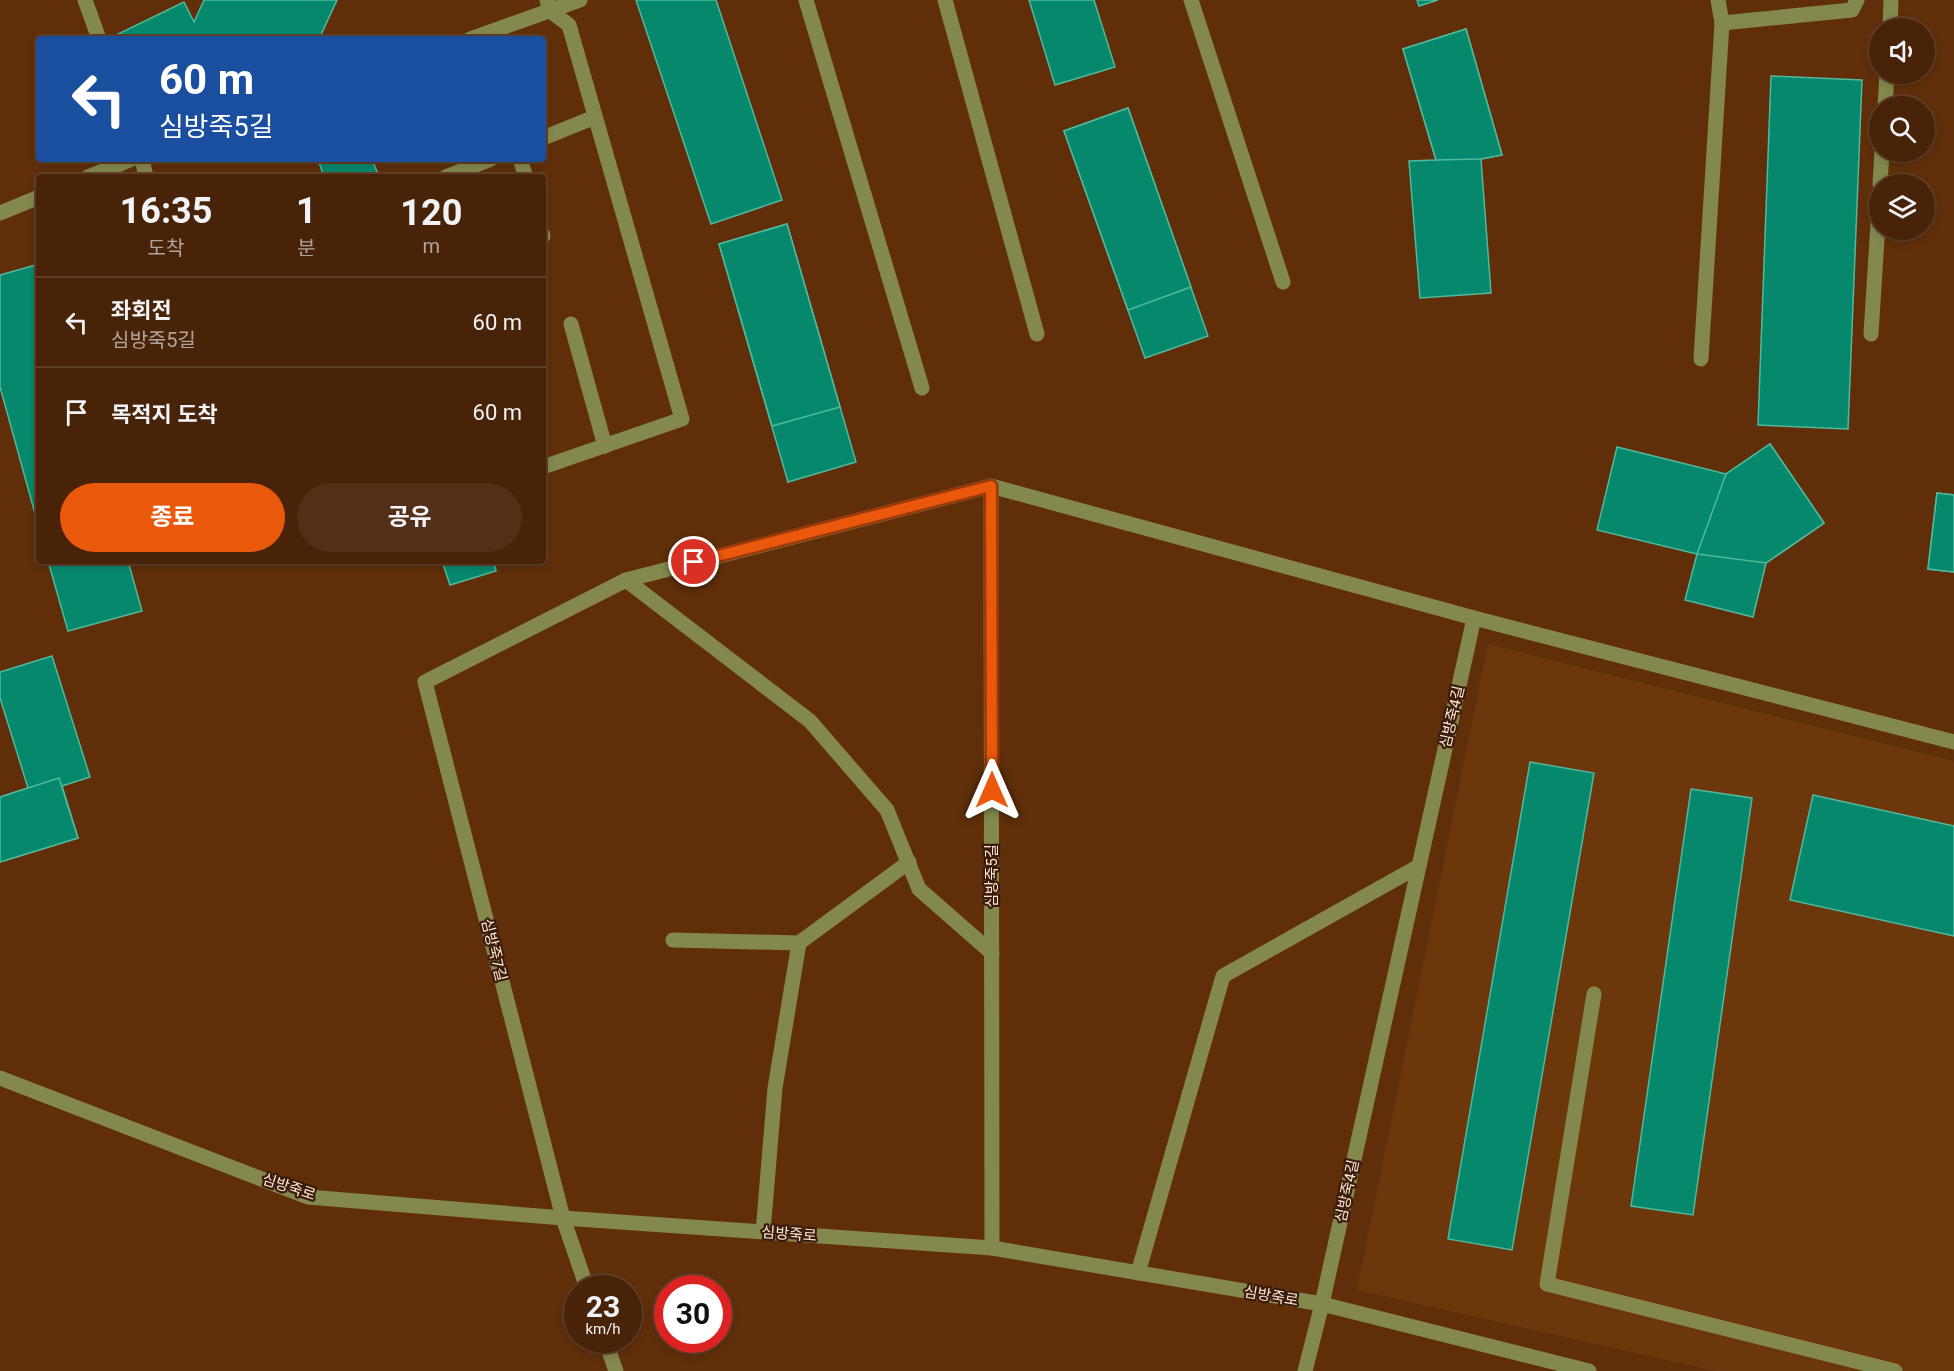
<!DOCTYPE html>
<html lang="ko">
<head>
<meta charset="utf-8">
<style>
	:root { --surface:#482308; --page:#522f16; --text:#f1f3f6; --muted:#b1a49c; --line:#604029; --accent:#ea580c }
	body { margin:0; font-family:Roboto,"Noto Sans KR",sans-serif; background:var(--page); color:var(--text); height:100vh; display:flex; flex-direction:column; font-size:22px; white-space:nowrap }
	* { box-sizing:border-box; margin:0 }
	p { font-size:20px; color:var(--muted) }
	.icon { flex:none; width:33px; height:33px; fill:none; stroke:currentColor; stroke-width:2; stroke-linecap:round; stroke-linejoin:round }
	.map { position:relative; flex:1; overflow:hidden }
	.sheet { position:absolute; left:36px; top:174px; width:510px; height:390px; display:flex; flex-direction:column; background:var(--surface); border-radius:6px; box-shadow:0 3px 9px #0003,0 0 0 2px var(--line) }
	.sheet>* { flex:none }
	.banner { position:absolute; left:36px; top:36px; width:510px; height:126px; border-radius:6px; box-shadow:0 3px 9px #0003,0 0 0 2px var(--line); background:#1a4fa0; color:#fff; overflow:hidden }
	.controls { position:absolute; left:1869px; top:18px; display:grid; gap:12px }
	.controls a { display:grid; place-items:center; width:66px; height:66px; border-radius:50%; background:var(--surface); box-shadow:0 3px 9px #0003,0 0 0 2px var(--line); font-size:30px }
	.speed { position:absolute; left:564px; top:1275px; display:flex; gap:12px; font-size:30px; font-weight:700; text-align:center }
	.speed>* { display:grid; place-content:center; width:78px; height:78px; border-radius:50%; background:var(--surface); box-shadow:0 3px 9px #0003,0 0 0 2px var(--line); line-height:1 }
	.speed small { font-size:15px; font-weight:400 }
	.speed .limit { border:9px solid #d22; background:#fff; color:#111 }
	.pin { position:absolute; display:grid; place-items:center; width:51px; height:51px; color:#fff; margin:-26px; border:3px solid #fff; border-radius:50%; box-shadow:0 2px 6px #0007 }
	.me { position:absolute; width:66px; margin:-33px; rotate:0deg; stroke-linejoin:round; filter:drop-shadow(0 0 4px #0008) }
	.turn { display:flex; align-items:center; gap:21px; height:126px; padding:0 24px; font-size:27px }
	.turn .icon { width:78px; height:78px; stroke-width:2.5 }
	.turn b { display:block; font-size:42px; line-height:51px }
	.eta { display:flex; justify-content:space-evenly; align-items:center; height:102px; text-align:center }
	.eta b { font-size:36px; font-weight:700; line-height:42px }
	.button { display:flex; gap:12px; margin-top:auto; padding:12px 24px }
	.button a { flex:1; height:69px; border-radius:36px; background:var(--accent); color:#fff; font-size:24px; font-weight:700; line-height:69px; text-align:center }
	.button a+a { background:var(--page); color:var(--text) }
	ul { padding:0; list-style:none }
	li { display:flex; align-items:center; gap:18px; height:90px; padding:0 24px; border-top:2px solid var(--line) }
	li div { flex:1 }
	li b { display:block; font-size:22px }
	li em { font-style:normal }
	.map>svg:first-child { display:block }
</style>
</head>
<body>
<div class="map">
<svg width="1954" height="1371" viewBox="0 0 1954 1371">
	<rect width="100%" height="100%" fill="#602f0a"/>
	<polygon fill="#6c370b" points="1488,644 1954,761 1954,1371 1715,1371 1357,1290"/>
	<g fill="#06886d" stroke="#50b99d" stroke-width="1.5">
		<polygon points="204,0 337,0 319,39 118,39 116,35 184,2 194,22"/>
		<polygon points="636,0 716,0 782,200 711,224"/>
		<polygon points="1029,0 1094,0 1115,67 1055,85"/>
		<polygon points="1417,0 1438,0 1419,6"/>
		<polygon points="1466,29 1502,155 1481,159 1491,293 1420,298 1409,161 1436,160 1403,49"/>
		<polygon points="1466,29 1502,155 1481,159 1436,160 1403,49"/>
		<polygon points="1771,76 1862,80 1848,429 1758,425"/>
		<polygon points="1128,108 1208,336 1145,358 1064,131"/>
		<polygon points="1128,108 1191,287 1128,310 1064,131"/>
		<polygon points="318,159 372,159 379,177 324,177"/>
		<polygon points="787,224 856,462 788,482 719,244"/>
		<polygon points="787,224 840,407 772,426 719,244"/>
		<polygon points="39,264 39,528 0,387 0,275"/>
		<polygon points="1770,444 1824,523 1766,563 1753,617 1685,600 1697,554 1597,530 1617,447 1726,474"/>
		<polygon points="1770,444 1824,523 1766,563 1697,554 1726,474"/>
		<polygon points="1937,493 1954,495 1954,572 1928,569"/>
		<polygon points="1937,493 1954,495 1954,572 1928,569"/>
		<polygon points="48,561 128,561 142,611 68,631"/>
		<polygon points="442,561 494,561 496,571 450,585"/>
		<polygon points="52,656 90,777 62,786 78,838 0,862 0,797 28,788 0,698 0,672"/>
		<polygon points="1530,762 1594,773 1512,1250 1448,1239"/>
		<polygon points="59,778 78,838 0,862 0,797"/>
		<polygon points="1691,789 1752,798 1693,1215 1631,1206"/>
		<polygon points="1813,795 1954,826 1954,936 1790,900"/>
	</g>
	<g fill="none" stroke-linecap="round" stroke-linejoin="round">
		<g stroke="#83884d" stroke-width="15">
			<polyline points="85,0 99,39"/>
			<polyline points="806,0 922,388"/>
			<polyline points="945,0 1037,334"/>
			<polyline points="1191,0 1283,282"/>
			<polyline points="1718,0 1722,23"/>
			<polyline points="1890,28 1891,0"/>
			<polyline points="470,39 580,0"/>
			<polyline points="1885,106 1887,74"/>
			<polyline points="543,138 595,117"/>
			<polyline points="142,159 146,177"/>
			<polyline points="520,159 526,177"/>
			<polyline points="88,177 132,159"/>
			<polyline points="446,177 491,159"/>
			<polyline points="1880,184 1882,152"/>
			<polyline points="0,213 39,197"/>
			<polyline points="543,235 543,236"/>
			<polyline points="571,324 605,446"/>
			<polyline points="1871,334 1880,192"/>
			<polyline points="1701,359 1722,23 1852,10 1857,0"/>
			<polyline points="543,467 682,419 569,25 550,11 547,0"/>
			<polyline points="991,486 992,1248"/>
			<polyline points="626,580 810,721 887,810 919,889 992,953"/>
			<polyline points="1474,618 1954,742"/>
			<polyline points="673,940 799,943 909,862"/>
			<polyline points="1594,994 1547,1284 1895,1371"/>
			<polyline points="0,1078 308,1197 563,1218 992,1248 1322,1304 1589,1371"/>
			<polyline points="763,1232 775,1088 799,943"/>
			<polyline points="1138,1273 1223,976 1419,866"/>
			<polyline points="587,1288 563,1218 425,682 626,580 991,486 1474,618 1322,1304 1305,1371"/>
			<polyline points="605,1340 616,1371"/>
		</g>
	</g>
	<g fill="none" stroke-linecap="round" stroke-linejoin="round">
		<defs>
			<polyline id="route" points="694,562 991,486 992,790"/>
		</defs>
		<use href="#route" stroke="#983908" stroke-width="15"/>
		<use href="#route" stroke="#ea580c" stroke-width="10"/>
	</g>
	<g text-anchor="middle" stroke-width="4.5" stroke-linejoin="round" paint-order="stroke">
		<g font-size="15" fill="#fee7d9" stroke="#391d0a">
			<text transform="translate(1452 717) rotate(-77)" y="5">심방죽4길</text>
			<text transform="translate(992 876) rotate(-90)" y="5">심방죽5길</text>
			<text transform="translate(494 950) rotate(76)" y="5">심방죽7길</text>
			<text transform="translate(289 1187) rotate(18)" y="5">심방죽로</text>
			<text transform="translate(1347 1191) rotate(-78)" y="5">심방죽4길</text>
			<text transform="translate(789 1234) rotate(4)" y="5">심방죽로</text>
			<text transform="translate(1271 1296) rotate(10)" y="5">심방죽로</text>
		</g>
	</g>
</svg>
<div class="controls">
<a><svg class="icon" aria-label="sound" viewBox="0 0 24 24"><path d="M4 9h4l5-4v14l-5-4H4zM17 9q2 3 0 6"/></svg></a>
<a><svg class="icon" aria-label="search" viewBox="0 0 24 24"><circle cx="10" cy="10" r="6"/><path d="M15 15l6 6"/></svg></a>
<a><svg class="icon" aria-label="layers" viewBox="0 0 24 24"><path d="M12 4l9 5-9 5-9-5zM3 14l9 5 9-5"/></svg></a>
</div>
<div class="speed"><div>23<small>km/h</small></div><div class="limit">30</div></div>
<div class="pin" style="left:694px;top:562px;background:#d93025"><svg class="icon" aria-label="arrive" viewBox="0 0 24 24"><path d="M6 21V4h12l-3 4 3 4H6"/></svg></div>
<svg class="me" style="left:992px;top:790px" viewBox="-20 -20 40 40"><path d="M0-17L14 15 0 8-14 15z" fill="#ea580c" stroke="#fff" stroke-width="4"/></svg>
<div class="banner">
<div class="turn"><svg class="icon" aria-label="left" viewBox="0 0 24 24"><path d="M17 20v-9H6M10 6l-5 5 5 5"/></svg><div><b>60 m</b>심방죽5길</div></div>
</div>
<section class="sheet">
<div class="eta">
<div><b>16:35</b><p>도착</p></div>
<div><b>1</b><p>분</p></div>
<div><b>120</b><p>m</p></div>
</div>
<ul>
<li><svg class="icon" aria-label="left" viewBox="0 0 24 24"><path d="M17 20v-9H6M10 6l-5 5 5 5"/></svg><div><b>좌회전</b><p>심방죽5길</p></div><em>60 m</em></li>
<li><svg class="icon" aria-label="arrive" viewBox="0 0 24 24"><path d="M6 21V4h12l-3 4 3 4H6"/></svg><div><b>목적지 도착</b></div><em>60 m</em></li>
</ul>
<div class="button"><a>종료</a><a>공유</a></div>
</section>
</div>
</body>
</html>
